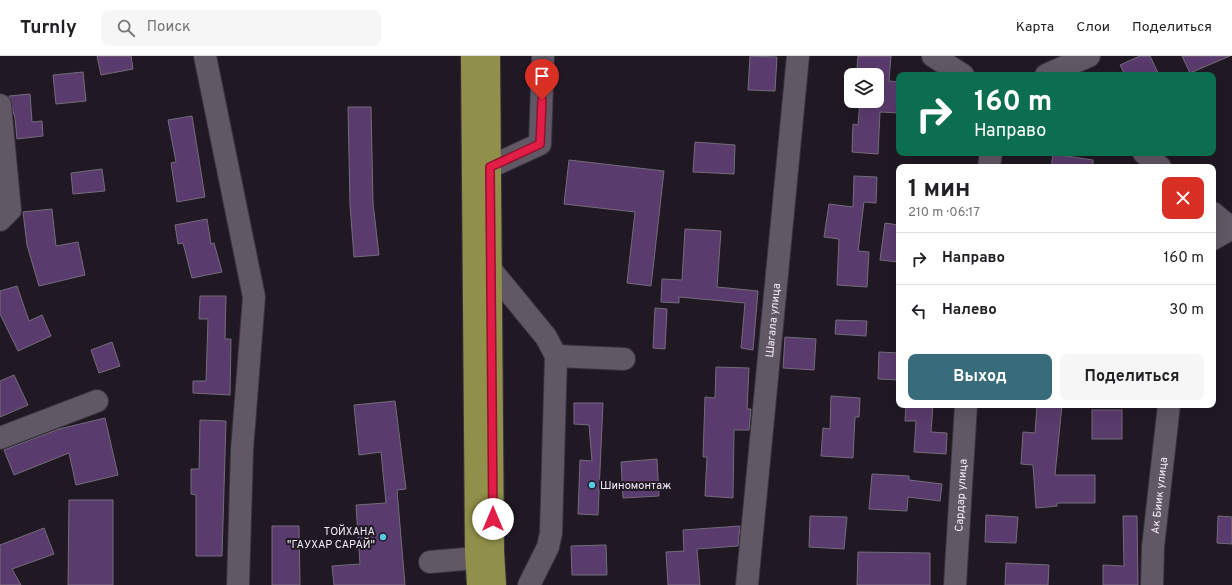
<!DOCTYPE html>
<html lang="ru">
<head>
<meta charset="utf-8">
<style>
	:root { --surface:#fff; --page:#f6f6f6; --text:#202124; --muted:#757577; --line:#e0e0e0; --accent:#396c7a }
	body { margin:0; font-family:Overpass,sans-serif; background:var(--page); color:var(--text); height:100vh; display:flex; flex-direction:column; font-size:15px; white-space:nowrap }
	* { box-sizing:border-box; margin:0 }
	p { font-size:13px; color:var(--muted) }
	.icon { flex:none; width:22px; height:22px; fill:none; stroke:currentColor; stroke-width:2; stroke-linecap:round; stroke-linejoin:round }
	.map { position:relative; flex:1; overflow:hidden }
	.details { position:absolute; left:896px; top:108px; width:320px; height:244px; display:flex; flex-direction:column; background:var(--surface); border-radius:8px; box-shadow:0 4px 16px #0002 }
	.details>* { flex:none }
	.banner { position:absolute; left:896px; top:16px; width:320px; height:84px; border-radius:8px; box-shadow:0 4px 16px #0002; background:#0b6e4f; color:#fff; overflow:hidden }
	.buttons { position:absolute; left:844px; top:12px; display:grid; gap:8px }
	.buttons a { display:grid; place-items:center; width:40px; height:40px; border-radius:8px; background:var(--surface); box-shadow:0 4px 16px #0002; font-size:20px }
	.pin { position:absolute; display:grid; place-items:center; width:34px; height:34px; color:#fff; margin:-41px -17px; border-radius:50% 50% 50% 0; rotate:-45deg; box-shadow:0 0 4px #0007 }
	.pin .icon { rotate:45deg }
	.me { position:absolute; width:44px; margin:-22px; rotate:0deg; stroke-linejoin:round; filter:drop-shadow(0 0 3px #0008) }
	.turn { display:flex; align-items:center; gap:14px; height:84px; padding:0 12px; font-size:18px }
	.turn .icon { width:52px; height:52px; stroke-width:2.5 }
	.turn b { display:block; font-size:28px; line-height:34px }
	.round { display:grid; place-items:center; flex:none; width:42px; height:42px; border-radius:8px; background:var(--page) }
	.overview { display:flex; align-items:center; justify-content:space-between; height:68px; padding:0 12px }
	h1 { font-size:24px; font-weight:700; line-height:30px }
	.button { display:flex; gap:8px; margin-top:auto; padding:8px 12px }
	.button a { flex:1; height:46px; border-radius:8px; background:var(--accent); color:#fff; font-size:16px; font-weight:700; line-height:46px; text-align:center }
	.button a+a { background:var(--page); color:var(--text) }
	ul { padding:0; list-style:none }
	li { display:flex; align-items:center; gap:12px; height:52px; padding:0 12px; border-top:1px solid var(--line) }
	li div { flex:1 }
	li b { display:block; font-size:15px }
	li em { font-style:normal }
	header { display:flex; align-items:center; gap:24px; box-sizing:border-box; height:56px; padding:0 20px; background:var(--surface); border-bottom:1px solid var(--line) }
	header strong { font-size:19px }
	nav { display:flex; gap:22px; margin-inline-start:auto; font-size:14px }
	.search { width:280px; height:36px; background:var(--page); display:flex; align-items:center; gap:10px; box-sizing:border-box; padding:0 14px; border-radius:8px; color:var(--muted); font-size:15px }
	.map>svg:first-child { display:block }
</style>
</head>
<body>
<header>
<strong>Turnly</strong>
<div class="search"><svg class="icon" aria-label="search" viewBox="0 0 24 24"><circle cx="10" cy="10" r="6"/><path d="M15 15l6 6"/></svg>Поиск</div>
<nav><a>Карта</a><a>Слои</a><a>Поделиться</a></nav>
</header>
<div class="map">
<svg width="1232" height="529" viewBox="0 0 1232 529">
	<rect width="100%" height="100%" fill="#201924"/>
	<g fill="#5a3b6d" stroke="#746c7a">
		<polygon points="97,0 131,0 133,13 101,19"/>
		<polygon points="750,0 777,1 775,35 748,34"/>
		<polygon points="858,0 891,0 889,25 899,26 899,57 880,56 878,98 852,96 853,68 858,69 860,45 877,45 877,14 857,13"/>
		<polygon points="1140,0 1150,0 1159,19 1125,19 1120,9"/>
		<polygon points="1182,0 1230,0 1190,17"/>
		<polygon points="83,16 86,45 56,48 53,19"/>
		<polygon points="30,38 32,66 42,65 43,80 17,83 15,62 9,40"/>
		<polygon points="348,51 371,51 373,147 379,199 354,201 350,149"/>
		<polygon points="192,60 205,141 177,146 171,107 176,106 168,64"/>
		<polygon points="695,86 735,89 734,118 693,116"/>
		<polygon points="1053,98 1093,104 1093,111 1051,111"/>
		<polygon points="569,104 664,115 651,230 627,227 635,156 564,148"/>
		<polygon points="102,113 105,135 73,138 71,117"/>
		<polygon points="854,120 877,121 876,147 864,146 858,195 869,196 867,231 837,229 839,183 824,181 829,148 853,151"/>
		<polygon points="52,153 56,190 78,186 85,219 39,230 27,189 23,156"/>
		<polygon points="207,163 211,188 214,187 222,216 192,222 183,187 178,188 175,169"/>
		<polygon points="885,167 899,169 899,206 880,204"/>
		<polygon points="685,173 721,175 717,231 758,235 753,294 741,292 745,247 679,241 679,247 661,246 662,223 682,224"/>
		<polygon points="17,230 29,265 42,259 51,280 18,295 0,258 0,235"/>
		<polygon points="200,240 226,240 225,283 231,283 230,339 193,337 193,325 206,325 208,263 199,263"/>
		<polygon points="655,252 667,253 665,293 653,292"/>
		<polygon points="836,264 867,265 866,280 835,278"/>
		<polygon points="785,281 816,283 814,314 783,312"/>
		<polygon points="112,286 120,310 99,317 91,294"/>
		<polygon points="879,296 899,297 899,324 878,323"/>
		<polygon points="716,311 749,312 747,353 751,353 749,374 734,374 733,442 705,440 707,401 703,401 705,341 715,342"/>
		<polygon points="14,319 28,349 0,361 0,325"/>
		<polygon points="831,340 860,342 859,361 855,361 853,402 821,400 823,372 830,373"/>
		<polygon points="395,345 406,433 397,434 405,529 334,529 332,510 360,508 356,449 386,447 381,396 359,399 354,349"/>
		<polygon points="574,347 603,347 598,459 578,458 580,404 592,405 589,369 574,368"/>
		<polygon points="906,349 933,349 931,376 947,377 946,398 914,396 916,365 905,365"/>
		<polygon points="1037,349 1062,349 1055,419 1095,419 1095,447 1057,447 1057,450 1036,452 1033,409 1021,408 1023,376 1035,377"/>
		<rect x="1092" y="354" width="30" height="29"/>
		<polygon points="105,362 118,419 76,429 69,397 14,419 4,394 59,373"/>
		<polygon points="200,364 226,365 222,500 196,500 196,439 191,438 191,413 199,413"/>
		<polygon points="657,403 659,440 623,442 621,406"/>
		<polygon points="872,418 909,420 909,424 942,428 940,445 908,441 907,455 869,453"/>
		<polygon points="69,444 113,444 113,529 68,529"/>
		<polygon points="986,459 1018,461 1016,487 985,486"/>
		<polygon points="810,460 847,461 844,493 809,491"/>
		<polygon points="1123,460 1137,460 1138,529 1103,529 1103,509 1124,510"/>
		<polygon points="1218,460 1232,461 1232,488 1217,487"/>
		<polygon points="272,470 299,470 300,529 272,529"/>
		<polygon points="740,470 738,490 697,493 700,529 668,529 666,496 684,495 683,474"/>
		<polygon points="44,472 54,498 12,513 21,529 0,529 0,489"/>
		<polygon points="606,489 607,519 572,519 571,490"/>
		<polygon points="858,496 930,497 930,529 857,529"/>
		<polygon points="1006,507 1049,509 1048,529 1005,529"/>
	</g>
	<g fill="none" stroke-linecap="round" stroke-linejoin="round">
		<defs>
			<g id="minor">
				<polyline points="205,0 254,241 242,394 238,529"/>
				<polyline points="933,0 963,19"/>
				<polyline points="1046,19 1089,0"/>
				<polyline points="0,49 10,154 0,164"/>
				<polyline points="1144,97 1160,111"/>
				<polyline points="490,111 540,88 543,0"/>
				<polyline points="989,111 991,97"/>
				<polyline points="1213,157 1232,173"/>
				<polyline points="1213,183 1232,172"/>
				<polyline points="491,214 546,281 556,300 551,477 548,491 529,529"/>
				<polyline points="556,300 624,303"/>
				<polyline points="0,382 97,345"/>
				<polyline points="430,506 476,502"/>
				<path id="s1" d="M747,529L798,0"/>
				<path id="s2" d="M955,529L966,349"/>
				<path id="s3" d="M1152,529L1153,491L1169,349"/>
			</g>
			<g id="highway">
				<polyline points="472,0 476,495 478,529"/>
				<polyline points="489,0 493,495 495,529"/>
			</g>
		</defs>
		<use href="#minor" stroke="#38333c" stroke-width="24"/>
		<use href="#highway" stroke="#38333c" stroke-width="24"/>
		<use href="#minor" stroke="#615866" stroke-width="22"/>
		<use href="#highway" stroke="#90904a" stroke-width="22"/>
	</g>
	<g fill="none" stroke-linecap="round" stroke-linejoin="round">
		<defs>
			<polyline id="route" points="493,463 490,111 540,88 542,44"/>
		</defs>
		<use href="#route" stroke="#92132f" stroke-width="10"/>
		<use href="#route" stroke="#e11d48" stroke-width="7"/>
	</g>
	<g fill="#58c8e4" stroke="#201924" stroke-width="1.5">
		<circle cx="592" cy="429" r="4"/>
		<circle cx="383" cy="481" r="4"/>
	</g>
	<g text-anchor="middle" stroke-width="4" stroke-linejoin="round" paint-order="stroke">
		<g font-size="11" fill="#f4eff7" stroke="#201924">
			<text dy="4" stroke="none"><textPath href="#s1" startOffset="266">Шагала улица</textPath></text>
			<text dy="4" stroke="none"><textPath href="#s2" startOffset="90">Сардар улица</textPath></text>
			<text dy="4" stroke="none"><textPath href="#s3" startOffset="90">Ак Биик улица</textPath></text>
		</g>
		<g font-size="11" fill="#f4eff7" stroke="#201924" text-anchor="start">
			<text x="600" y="433">Шиномонтаж</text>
			<text x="375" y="479" text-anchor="end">ТОЙХАНА<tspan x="375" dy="13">"ГАУХАР САРАЙ"</tspan></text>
		</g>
	</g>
</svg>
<div class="buttons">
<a><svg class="icon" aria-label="layers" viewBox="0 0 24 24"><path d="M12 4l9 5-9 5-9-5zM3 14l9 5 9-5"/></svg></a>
</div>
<div class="pin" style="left:542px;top:44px;background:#d93025"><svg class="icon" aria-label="arrive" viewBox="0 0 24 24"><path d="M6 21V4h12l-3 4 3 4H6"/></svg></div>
<svg class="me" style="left:493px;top:463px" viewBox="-20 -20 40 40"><circle r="19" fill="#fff"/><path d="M0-13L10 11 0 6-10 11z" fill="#e11d48"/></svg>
<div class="banner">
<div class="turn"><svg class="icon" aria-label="right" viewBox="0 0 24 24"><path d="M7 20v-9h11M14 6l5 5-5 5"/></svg><div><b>160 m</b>Направо</div></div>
</div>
<section class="details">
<div class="overview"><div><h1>1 мин</h1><p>210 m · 06:17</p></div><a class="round" style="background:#d93025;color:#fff"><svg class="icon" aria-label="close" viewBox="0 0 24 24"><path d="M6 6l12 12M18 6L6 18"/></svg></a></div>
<ul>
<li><svg class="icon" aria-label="right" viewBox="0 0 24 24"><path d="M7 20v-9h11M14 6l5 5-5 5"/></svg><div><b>Направо</b></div><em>160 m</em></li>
<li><svg class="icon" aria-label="left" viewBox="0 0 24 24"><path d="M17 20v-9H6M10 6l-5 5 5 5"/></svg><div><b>Налево</b></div><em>30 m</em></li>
</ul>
<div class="button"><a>Выход</a><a>Поделиться</a></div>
</section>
</div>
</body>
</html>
